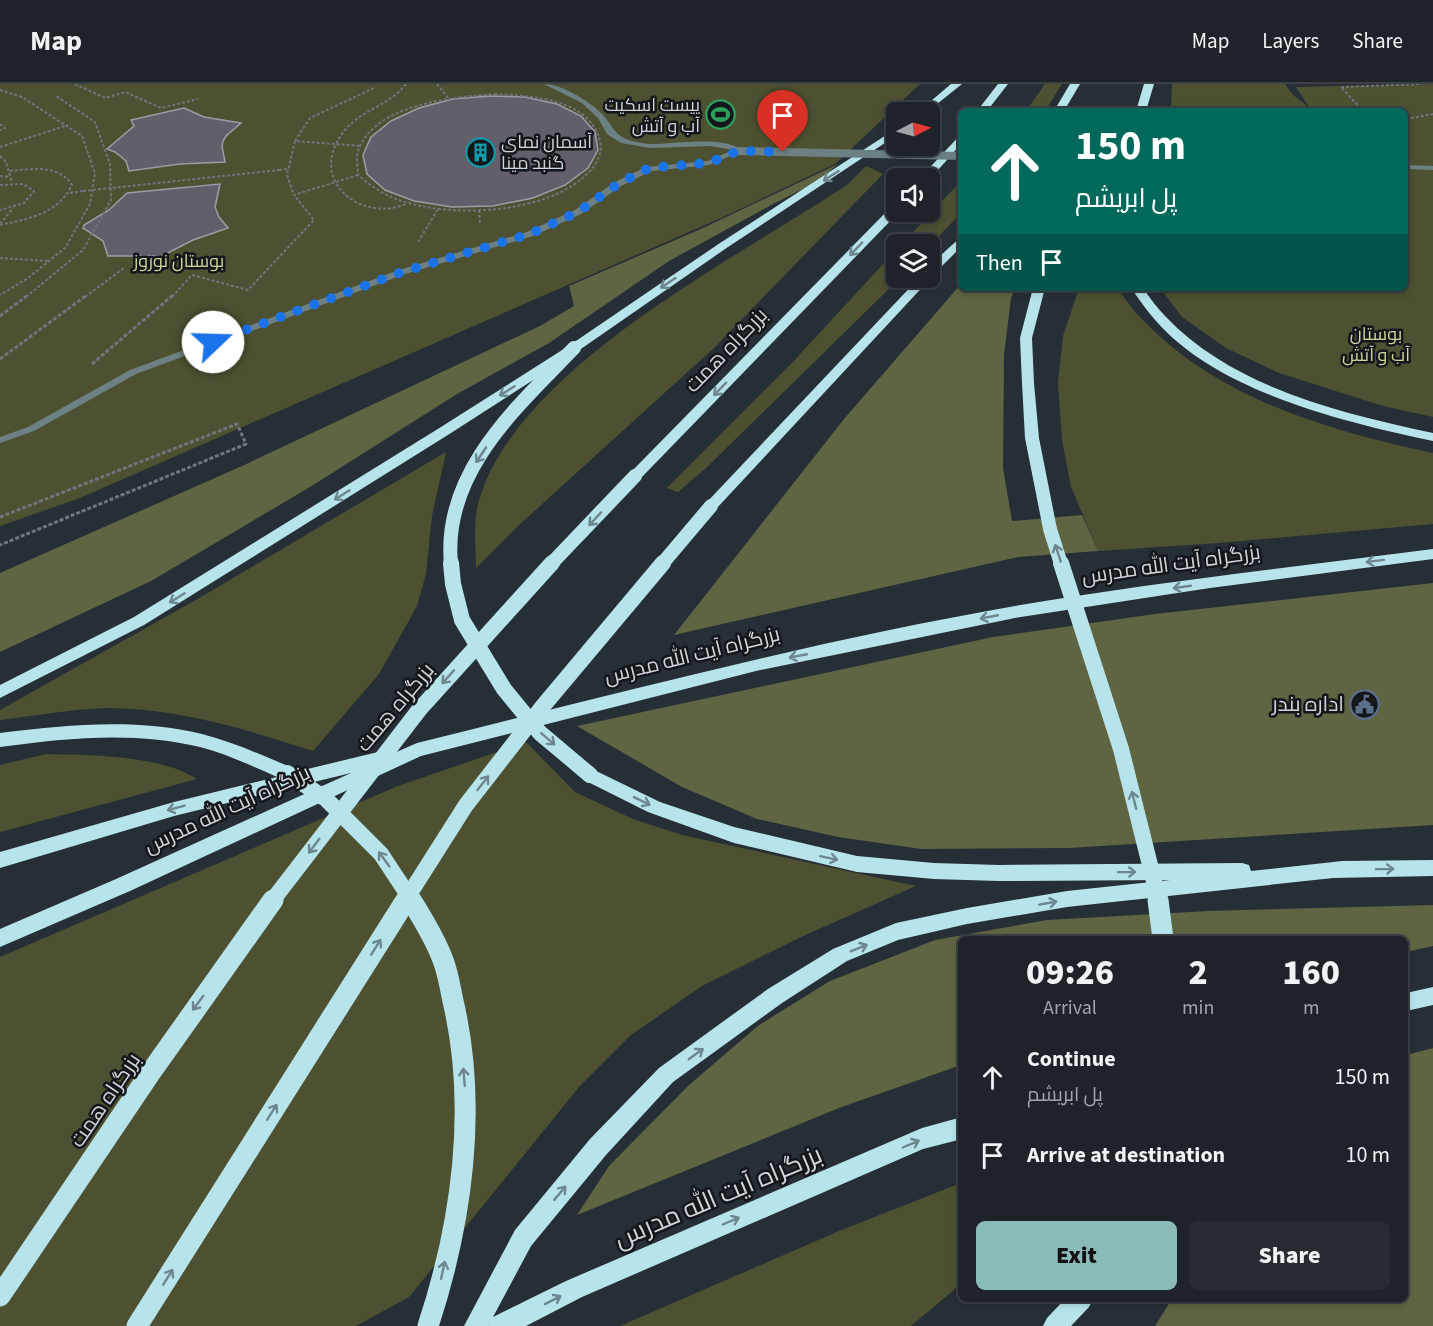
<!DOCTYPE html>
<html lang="en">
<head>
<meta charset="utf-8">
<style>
	:root { --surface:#1d2328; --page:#252b30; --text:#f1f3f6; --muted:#a0a4a8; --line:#3b4045; --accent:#8bbbb9 }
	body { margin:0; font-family:"Source Sans 3",Cairo,sans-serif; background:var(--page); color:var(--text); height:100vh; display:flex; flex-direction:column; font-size:22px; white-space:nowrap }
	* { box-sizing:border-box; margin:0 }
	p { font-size:20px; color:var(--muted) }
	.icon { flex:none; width:33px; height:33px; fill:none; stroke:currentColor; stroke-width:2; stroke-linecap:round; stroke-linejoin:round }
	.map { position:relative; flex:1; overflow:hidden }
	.details { position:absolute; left:958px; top:852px; width:450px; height:366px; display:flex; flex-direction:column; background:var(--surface); border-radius:9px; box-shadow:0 3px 9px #0003,0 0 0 2px var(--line) }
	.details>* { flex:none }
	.guide { position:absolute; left:958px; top:24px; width:450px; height:183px; border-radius:9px; box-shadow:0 3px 9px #0003,0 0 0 2px var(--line); background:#00695c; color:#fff; overflow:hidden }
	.needle { width:39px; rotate:84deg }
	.buttons { position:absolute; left:886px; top:18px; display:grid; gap:12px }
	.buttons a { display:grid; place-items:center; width:54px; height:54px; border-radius:9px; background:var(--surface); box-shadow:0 3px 9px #0003,0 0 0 2px var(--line); font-size:30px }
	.pin { position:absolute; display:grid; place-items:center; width:51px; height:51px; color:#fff; margin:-62px -26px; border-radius:50% 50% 50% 0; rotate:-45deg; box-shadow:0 0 6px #0007 }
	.pin .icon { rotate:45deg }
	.me { position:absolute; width:66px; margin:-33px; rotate:69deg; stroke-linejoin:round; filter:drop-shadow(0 0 4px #0008) }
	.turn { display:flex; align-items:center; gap:21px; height:126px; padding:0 18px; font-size:27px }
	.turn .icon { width:78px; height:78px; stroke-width:2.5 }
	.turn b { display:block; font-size:42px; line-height:51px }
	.then { display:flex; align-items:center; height:57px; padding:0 18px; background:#0003; gap:12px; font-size:22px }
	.eta { display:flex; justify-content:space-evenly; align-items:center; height:102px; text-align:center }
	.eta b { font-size:36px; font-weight:800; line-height:42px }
	.primary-button { display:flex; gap:12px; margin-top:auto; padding:12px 18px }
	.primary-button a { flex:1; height:69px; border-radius:9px; background:var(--accent); color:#111; font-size:24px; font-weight:800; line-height:69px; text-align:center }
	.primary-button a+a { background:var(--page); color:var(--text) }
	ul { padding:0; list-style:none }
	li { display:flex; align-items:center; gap:18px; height:78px; padding:0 18px }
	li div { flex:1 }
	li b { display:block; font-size:22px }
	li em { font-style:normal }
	header { display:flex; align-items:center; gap:36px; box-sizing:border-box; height:84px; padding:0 30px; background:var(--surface); border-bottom:2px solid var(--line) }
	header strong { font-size:28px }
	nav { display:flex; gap:33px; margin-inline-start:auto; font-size:21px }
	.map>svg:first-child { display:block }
</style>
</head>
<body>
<header>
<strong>Map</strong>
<nav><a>Map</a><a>Layers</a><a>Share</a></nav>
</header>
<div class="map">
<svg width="1433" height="1242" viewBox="0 0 1433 1242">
	<rect width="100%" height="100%" fill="#272f36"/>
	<g fill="#4d5131">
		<polygon points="0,0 920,0 835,80 721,134 80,414 0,442"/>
		<polygon points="1045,0 1062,0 1045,27 1026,27"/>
		<polygon points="1172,0 1285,0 1293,11 1309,23 1296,3 1433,0 1433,333 1383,322 1279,289 1226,264 1182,233 1160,204 1406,204 1406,27 1171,27"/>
		<path d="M866,82L883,90L715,263L518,442L476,484C476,464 473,439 478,420C514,285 736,175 847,101Z"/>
		<polygon points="961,97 961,129 930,161 902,160"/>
		<polygon points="897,165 897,194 900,194 707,383 678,408 667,404 790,281"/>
		<path d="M1079,204H1117C1126,215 1133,227 1143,236C1218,315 1330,347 1433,369V440L1219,459L1098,467L1071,403L1062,356L1058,299L1063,252Z"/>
		<path d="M446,368L432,432L426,490L417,522L379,590L313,667C245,645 177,624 106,624C71,625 34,632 0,636V626L201,513Z"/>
		<polygon points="526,658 575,708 633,735 682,751 916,802 801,853 702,902 631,951 579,1003 409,1213 356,1242 0,1242 0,873 398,702"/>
		<path d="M46,670C89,671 160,671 197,695L0,748V681Z"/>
		<polygon points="961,1099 961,1200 911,1242 620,1242 839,1147"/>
	</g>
	<g fill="#5f6442">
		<polygon points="838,80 817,98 773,120 669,177 549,259 457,310 310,403 151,497 0,568 0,489 242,382 540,242 574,222 569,202 703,144"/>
		<polygon points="961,200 962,204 1015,204 1011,214 1004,271 1003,384 1012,437 1082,431 1098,467 1018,473 674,551 844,335"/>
		<polygon points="1433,499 1433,741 1069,764 921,765 838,753 757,735 682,703 577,642 993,553 1155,530"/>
		<polygon points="1433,821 1433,862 1406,868 1406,855 962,855 961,981 839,1024 577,1131 609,1082 689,1001 759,941 830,897 935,856 1047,836 1208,827"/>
		<polygon points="1433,964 1433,1242 1155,1242 1172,1215 1406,1215 1406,971"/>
	</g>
	<g fill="#625f6a" stroke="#9e9ba7" stroke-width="1.5">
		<polygon points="490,12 525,13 557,20 581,32 595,48 598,66 588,84 565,101 533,114 493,122 452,123 414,117 385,106 367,90 363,71 371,53 391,37 419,24 453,15"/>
		<polygon points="184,24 204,33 241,39 226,52 223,57 222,62 225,78 180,80 129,87 126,77 115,68 107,65 134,42 131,36"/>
		<polygon points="220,100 215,123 219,133 228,144 193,156 162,172 108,172 103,157 83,144 84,141 109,126 127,109"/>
	</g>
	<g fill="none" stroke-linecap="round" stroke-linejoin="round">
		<g stroke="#6f757b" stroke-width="2" stroke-dasharray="3 2" stroke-linecap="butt">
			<polyline points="75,0 105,14 125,8 161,24 198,15"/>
			<path d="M406,0C387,25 352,26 336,60C315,105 367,137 406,120"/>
			<polyline points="437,0 448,14"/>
			<polyline points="1341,3 1422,0"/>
			<polyline points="1342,4 1363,27"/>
			<polyline points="0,6 22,13 82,52 95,89 90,120 65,164 28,194 0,211"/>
			<path d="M495,10C531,12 589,14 600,57C603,67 598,78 591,86C551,131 449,135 396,115C382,110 370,101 358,91C358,84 356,75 358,67C374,20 453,13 495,10Z"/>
			<polyline points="1406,35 1433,30"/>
			<polyline points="0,40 5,44 0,46"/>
			<polyline points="295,57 310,34 374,4"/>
			<polyline points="0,63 68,41"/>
			<polyline points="0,72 6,78 12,99"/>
			<polyline points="279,86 287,85"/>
			<polyline points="358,91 294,111 287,91 295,57 361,62"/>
			<polyline points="0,92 10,93"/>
			<polyline points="0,101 23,100 34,107 24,119 0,126"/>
			<polyline points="70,109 83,107"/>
			<polyline points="479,126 480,140"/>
			<polyline points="0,140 13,124"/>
			<path d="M0,141C28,135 58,130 72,101C59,80 30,85 9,87"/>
			<polyline points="418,158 438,125"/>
			<polyline points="0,174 48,177"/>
			<polyline points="26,213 83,166 111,116 110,80 95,38 56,12"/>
			<polyline points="85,213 124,184"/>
			<polyline points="172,213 192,191 248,206 314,136 294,111"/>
		</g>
		<g stroke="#6f757b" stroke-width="3" stroke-dasharray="4 2" stroke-linecap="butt">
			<polyline points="0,232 28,211"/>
			<polyline points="0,275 87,211"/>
			<polyline points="92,280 173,211"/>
			<polyline points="0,433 237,340 246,360 0,461"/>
		</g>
		<g fill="#6d8083" fill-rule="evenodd">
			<path d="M544,0C562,0 591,18 603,31C612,41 615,52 629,56C636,58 645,60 652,60C673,60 728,51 742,67L709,81L651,87L621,102L581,130L533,152L405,190L136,290L34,347L0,359V353L28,343L130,286L399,186L527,148L575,126L615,98L646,83L708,77L733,66L711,62L650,64L621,59L607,50L598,34L582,19Z"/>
			<polygon points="1406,81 1433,82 1433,86 1406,85"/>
		</g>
		<g fill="#b7e4eb" fill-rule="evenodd">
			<polygon points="951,0 962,0 927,28 918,28"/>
			<polygon points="998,0 1008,0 987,27 977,27"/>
			<polygon points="1070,0 1080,0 1064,27 1054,27"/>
			<polygon points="1144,0 1154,0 1146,27 1136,27"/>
			<polygon points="897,44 897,51 728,163 578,267 451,349 144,541 0,614 0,601 134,533 441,343 570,261 720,159"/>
			<polygon points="962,49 962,59 930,95 920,94"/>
			<polygon points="897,120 899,128 640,395 630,395 628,392 630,389 893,121"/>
			<polygon points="962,152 962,162 934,190 930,191 930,181"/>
			<polygon points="930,193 931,194 929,196 716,425 706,425 704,422 706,419 919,194"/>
			<polygon points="1033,204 1045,204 1032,254 1034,299 1039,354 1057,445 1050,450 1043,445 1025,354 1022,299 1020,254"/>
			<path d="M1131,204H1143C1150,214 1157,224 1166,233C1234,304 1341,329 1433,349V357C1344,338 1218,308 1156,237C1147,227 1139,215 1131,204Z"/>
			<path d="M1433,465V475L1210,504L1015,534L756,587L421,672L130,807L0,863V845L116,795L351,689L174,732L0,784V768L174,718L277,693C252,682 227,670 200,663C135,647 66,654 0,663V649C66,641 136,634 202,650C234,658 263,672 293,684L295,688L378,668L385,673L417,659C615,610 814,557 1015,522C1154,498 1294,483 1433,465Z"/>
			<polygon points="590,684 660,718 734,743 857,772 934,779 999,781 1242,779 1249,781 1251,787 1342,777 1433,776 1433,792 1333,794 1067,823 967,840 898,856 847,877 782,919 673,998 606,1071 531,1162 493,1233 566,1197 922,1044 962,1033 962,1055 923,1065 582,1213 526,1242 489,1242 491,1238 489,1242 464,1242 515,1146 590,1055 659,984 768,905 833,865 896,839 967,824 1067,807 1170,796 999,797 934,795 857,788 734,759 648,728 584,696 581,691 584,686"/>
			<polygon points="1433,903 1433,921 1406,927 1406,909"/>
			<polygon points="1065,1215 1093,1215 1089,1223 1071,1242 1043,1242 1047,1234"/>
		</g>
		<polyline stroke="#6f757b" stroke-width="2" stroke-dasharray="3 2" stroke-linecap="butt" points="83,107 279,86"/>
		<polyline stroke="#6d8083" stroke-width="8" points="738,67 962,72"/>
		<g stroke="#b7e4eb" stroke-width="14">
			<polyline points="1050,445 1061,480"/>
			<path d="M451,480C442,389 516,324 574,264"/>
			<polyline points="551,480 635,392"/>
			<polyline points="662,480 711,422"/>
		</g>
		<g stroke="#b7e4eb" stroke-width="16">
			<polyline points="451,479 453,500 462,536 504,605 540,649 590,691"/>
			<polyline points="1061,479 1121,665 1159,817"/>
			<polyline points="287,689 326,715 381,770 412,817"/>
			<polyline points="272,817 419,626 552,479"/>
			<polyline points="405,817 466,721 543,622 663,479"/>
		</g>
		<g stroke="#b7e4eb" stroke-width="21">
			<path d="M411,816C423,835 435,855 443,876C448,889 450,903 453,917C478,1023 462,1139 428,1242"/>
			<polyline points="1158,816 1163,855"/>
			<polyline points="0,1212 151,988 273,816"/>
			<polyline points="137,1242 406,816"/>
		</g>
	</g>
	<defs><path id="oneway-shaft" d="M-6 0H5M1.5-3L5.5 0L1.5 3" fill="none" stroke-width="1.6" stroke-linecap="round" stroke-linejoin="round" transform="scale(1.5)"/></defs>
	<g stroke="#6d878d">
		<use href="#oneway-shaft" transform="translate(831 92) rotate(147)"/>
		<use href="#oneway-shaft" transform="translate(856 165) rotate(134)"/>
		<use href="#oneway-shaft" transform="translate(668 199) rotate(146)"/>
		<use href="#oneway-shaft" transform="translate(720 305) rotate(134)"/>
		<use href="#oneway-shaft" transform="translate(507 307) rotate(148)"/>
		<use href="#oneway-shaft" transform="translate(481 371) rotate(124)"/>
		<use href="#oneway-shaft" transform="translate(342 411) rotate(148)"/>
		<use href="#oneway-shaft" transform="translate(595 435) rotate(133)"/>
		<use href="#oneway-shaft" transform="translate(1058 469) rotate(-108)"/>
		<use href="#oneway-shaft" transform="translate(1375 477) rotate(173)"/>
		<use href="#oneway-shaft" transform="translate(1182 503) rotate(172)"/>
		<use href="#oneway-shaft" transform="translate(177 514) rotate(148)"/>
		<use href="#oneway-shaft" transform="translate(989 533) rotate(169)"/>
		<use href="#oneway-shaft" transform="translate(798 572) rotate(169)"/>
		<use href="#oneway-shaft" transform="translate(448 593) rotate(132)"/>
		<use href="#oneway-shaft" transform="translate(548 655) rotate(41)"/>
		<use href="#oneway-shaft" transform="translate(483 699) rotate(-52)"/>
		<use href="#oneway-shaft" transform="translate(1134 716) rotate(-104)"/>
		<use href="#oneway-shaft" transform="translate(642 717) rotate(26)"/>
		<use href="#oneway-shaft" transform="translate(176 724) rotate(165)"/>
		<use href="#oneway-shaft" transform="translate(314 762) rotate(127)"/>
		<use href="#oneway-shaft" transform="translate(829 774) rotate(12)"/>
		<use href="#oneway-shaft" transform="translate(384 775) rotate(-126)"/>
		<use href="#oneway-shaft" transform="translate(1385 785) rotate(-1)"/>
		<use href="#oneway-shaft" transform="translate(1127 788) rotate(-1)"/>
		<use href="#oneway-shaft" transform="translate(1048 819) rotate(-10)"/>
		<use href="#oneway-shaft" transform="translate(376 863) rotate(-58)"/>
		<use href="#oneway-shaft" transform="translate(859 864) rotate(-22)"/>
		<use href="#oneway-shaft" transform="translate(198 919) rotate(127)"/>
		<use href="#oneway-shaft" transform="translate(696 970) rotate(-36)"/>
		<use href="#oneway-shaft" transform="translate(464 993) rotate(-95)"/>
		<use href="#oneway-shaft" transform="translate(272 1028) rotate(-58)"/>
		<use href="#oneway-shaft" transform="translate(911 1060) rotate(-23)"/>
		<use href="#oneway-shaft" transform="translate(560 1109) rotate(-50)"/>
		<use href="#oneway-shaft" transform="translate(731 1137) rotate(-23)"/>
		<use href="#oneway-shaft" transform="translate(443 1186) rotate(-78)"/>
		<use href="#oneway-shaft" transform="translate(168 1193) rotate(-58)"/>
		<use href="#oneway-shaft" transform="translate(553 1216) rotate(-27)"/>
	</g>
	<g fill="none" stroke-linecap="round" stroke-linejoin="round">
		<polyline stroke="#1a73e8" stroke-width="10" stroke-dasharray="0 18" points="213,258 402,188 530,150 578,128 618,100 649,84 709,79 738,67 783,68"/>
	</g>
	<defs>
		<symbol id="stadium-ring" viewBox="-11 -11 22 22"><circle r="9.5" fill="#13161a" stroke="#2e9e5b" stroke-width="1.5"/><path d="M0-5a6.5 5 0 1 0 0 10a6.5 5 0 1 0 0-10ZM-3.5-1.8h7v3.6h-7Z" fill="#2e9e5b"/></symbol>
		<symbol id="building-ring" viewBox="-11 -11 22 22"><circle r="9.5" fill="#13161a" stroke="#0f9aa8" stroke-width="1.5"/><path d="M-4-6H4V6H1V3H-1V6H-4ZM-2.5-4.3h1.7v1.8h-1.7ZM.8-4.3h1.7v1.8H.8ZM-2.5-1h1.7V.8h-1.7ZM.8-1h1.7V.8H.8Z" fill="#0f9aa8"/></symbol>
		<symbol id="civic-ring" viewBox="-11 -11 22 22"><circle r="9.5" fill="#13161a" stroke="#5c6f8a" stroke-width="1.5"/><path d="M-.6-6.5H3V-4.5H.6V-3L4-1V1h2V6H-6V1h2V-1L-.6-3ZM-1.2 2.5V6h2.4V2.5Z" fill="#5c6f8a"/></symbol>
	</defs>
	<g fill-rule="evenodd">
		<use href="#stadium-ring" x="704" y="14" width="33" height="33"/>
		<use href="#building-ring" x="464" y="52" width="33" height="33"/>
		<use href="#civic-ring" x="1348" y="604" width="33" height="33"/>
	</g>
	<g text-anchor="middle" stroke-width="5" stroke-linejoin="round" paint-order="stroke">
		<g font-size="18" fill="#d0d4d9" stroke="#13161a" text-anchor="end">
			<text x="700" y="27">پیست اسکیت<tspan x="700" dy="21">آب و آتش</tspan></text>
			<text x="501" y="64" text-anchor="start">آسمان نمای<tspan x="501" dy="21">گنبد مینا</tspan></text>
		</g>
		<g font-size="18" fill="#ced699" stroke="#13161a">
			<text x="179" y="183">بوستان نوروز</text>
			<text x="1376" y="256">بوستان<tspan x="1376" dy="21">آب و آتش</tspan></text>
		</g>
		<g font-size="21" fill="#d0d4d9" stroke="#13161a">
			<text transform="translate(726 266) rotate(-46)" y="7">بزرگراه همت</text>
			<text transform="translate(1171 480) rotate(-8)" y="7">بزرگراه آیت الله مدرس</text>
			<text transform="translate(692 571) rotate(-14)" y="7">بزرگراه آیت الله مدرس</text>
			<text transform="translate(395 623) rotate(-50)" y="7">بزرگراه همت</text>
			<text transform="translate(227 725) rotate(-25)" y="7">بزرگراه آیت الله مدرس</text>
			<text transform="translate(105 1016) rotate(-56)" y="7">بزرگراه همت</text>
		</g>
		<g font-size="21" fill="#d0d4d9" stroke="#13161a" text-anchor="end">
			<text x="1344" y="627">اداره بندر</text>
		</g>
		<g font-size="26" fill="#d0d4d9" stroke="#13161a">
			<text transform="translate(718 1112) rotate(-23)" y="9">بزرگراه آیت الله مدرس</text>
		</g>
	</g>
</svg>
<div class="buttons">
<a><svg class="needle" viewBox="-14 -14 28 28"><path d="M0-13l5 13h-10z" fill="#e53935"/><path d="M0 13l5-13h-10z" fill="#a0a4a8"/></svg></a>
<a><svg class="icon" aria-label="sound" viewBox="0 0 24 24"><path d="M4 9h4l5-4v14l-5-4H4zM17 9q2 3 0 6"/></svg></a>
<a><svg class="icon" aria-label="layers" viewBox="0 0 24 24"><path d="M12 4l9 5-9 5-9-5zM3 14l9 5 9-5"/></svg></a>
</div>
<div class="pin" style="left:783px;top:68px;background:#d93025"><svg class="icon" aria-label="arrive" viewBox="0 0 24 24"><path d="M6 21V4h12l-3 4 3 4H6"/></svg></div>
<svg class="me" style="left:213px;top:258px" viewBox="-20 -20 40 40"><circle r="19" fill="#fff"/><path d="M0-13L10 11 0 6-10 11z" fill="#1a73e8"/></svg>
<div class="guide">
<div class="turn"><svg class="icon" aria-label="ahead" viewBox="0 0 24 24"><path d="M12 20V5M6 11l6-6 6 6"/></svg><div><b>150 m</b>پل ابریشم</div></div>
<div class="then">Then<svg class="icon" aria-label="arrive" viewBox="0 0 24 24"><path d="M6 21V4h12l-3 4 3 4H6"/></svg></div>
</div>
<section class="details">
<div class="eta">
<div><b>09:26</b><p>Arrival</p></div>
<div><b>2</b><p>min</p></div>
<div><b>160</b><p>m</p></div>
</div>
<ul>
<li><svg class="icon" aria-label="ahead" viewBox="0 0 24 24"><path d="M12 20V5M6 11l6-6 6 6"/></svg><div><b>Continue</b><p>پل ابریشم</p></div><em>150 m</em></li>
<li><svg class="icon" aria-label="arrive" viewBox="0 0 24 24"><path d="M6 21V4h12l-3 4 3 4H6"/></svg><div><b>Arrive at destination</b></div><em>10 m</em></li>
</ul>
<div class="primary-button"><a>Exit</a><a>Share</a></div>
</section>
</div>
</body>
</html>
